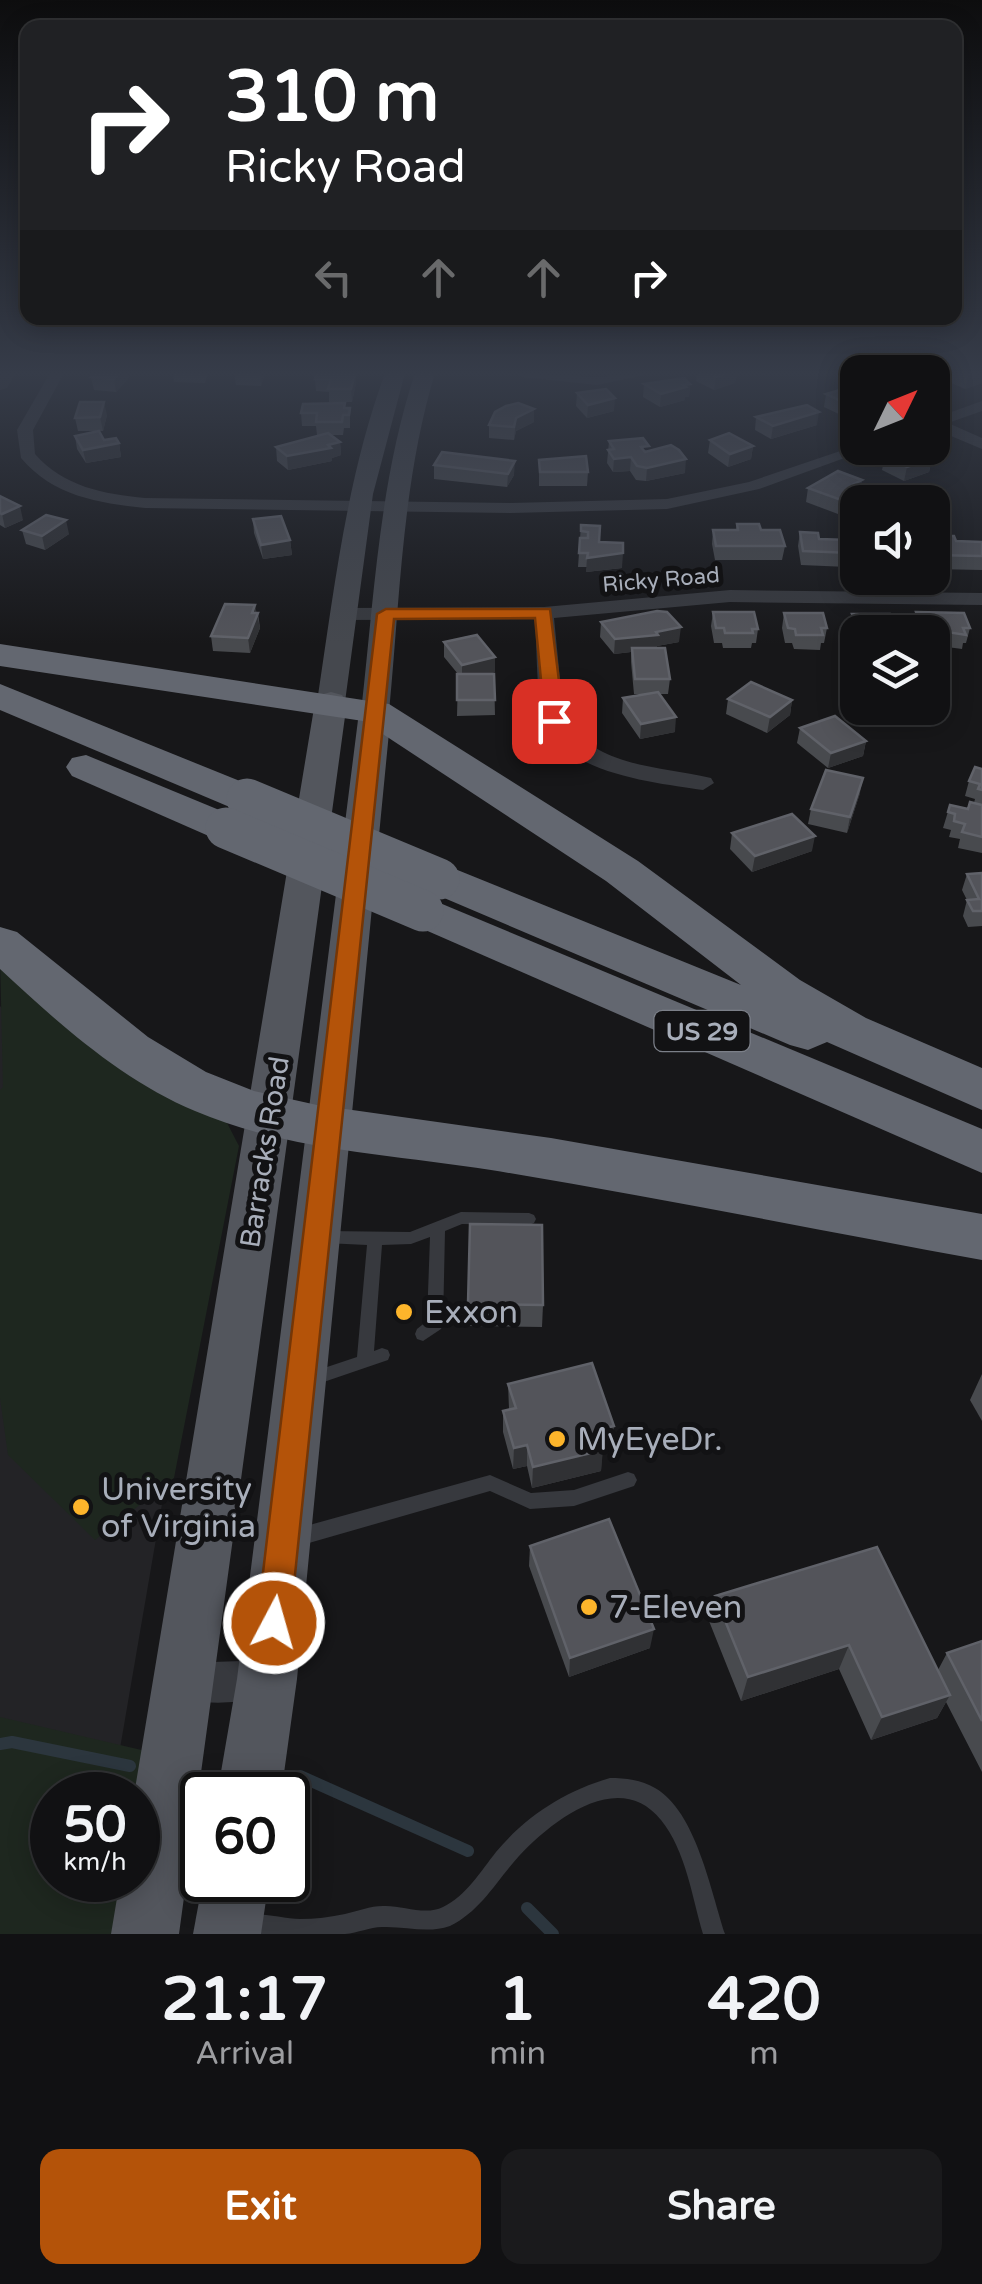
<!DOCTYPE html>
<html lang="en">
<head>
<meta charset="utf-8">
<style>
	:root { --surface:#111113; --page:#1a1a1c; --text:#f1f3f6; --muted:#9c9da0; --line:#303133; --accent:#b45309 }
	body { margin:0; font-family:"Varela Round",sans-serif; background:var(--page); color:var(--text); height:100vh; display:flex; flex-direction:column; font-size:38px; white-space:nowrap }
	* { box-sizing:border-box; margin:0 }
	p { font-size:32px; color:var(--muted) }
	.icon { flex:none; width:55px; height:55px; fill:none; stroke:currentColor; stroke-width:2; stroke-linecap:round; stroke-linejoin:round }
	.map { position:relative; height:1934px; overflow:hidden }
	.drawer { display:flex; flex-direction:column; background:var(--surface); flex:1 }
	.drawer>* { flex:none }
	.guide { position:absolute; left:20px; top:20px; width:942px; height:305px; border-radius:20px; box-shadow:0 5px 25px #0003,0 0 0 2px var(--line); background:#202124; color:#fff; overflow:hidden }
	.needle { width:65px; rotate:47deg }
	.buttons { position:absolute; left:840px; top:355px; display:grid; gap:20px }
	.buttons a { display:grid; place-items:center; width:110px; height:110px; border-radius:20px; background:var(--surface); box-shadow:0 5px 25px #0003,0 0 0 2px var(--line); font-size:50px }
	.speed { position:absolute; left:30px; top:1772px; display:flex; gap:20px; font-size:50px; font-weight:700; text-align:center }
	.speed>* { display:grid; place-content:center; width:130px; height:130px; border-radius:50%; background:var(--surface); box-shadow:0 5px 25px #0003,0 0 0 2px var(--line); line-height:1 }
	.speed small { font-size:25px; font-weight:400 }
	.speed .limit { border:5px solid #111; border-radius:15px; background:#fff; color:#111 }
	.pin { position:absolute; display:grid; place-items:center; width:85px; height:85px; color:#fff; margin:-42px; border-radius:20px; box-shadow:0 5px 15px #0006 }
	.me { position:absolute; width:110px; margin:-55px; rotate:6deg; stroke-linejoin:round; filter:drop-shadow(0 0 8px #0008) }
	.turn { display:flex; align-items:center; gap:35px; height:210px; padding:0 40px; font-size:45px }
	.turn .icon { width:130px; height:130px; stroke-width:2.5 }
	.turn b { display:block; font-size:70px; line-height:85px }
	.lanes { display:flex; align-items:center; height:95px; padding:0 40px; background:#0003; justify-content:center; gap:50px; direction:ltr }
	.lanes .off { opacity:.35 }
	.eta { display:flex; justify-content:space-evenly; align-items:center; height:170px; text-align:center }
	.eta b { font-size:60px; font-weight:700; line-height:70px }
	.action { display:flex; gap:20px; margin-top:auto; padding:20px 40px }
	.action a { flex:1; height:115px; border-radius:20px; background:var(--accent); color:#fff; font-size:40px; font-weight:700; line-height:115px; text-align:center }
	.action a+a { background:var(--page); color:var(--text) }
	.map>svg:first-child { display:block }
</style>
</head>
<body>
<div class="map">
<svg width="982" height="1934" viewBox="0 0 982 1934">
	<rect width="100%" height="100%" fill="#171719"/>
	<polygon fill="#232326" points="0,1006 211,1219 112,1795 52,1795 52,1880 0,1934"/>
	<g fill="#1e271f">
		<polygon points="0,956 226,1121 239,1146 174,1478 95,1540 8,1455 0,1398 0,1090 3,1087"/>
		<polygon points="0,1717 163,1755 138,1855 138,1795 52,1795 52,1880 131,1880 118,1934 0,1934"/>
	</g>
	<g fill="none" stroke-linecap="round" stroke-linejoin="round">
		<g stroke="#2c363e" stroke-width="12">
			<polyline points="0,1744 12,1742 130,1766"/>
			<polyline points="300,1776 468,1851"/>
			<polyline points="527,1908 553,1934"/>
		</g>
		<g fill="#37393e" fill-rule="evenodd">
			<polygon points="461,1212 529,1213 534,1215 536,1219 534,1223 529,1225 462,1224 445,1231 443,1324 441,1329 423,1341 417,1339 415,1334 417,1329 427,1321 430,1237 411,1244 382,1245 374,1351 382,1348 388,1350 390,1355 388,1360 312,1386 306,1384 304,1379 306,1374 357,1357 367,1245 325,1243 320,1241 318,1237 320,1233 325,1231 410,1232"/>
			<polygon points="628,1472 634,1474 637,1480 634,1486 574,1506 530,1509 490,1491 295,1547 289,1544 286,1538 289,1532 295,1529 490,1475 531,1493 574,1490"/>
			<path d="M610,1778C626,1778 641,1780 655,1788C696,1811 711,1892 725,1934H703C692,1897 686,1851 661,1820C619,1768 553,1820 519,1856C497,1880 481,1911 450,1926C427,1934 406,1926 382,1927C370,1927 358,1933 345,1934C313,1934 278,1934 246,1934L240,1931L237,1924L240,1917C254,1910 283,1919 300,1919C315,1919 331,1917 345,1914C358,1911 370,1906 383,1906C402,1905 425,1916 443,1907C466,1896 481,1871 496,1852C526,1816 565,1791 610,1778Z"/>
		</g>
		<g fill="#37393e" fill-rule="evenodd">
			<path d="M50,373H64L33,430L35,454C64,487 104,494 145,498L511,503L667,499L749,482L858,445L872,448L759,489L667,509L511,513L145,508C98,503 53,496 21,458L17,430Z"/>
			<polygon points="515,373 597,377 654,373 597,385 522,377"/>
			<polygon points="982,401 982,411 948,423 982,438 982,449 932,428 932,419"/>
			<path d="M730,590L982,593V605L730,602L554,618L564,720C603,769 656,765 711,778L714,783L703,790C657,783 562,774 544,720C536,698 537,645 535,619L345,620L336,614L345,608L544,607Z"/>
			<path d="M267,1660L280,1666L286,1679L280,1692C253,1704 198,1707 171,1695L165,1682L171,1669L184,1663Z"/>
		</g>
		<g fill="#45484e" fill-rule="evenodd">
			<path d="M385,373H405L373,494L345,702L341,708H321L317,702C334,591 346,480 385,373Z"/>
			<path d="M415,373H435C402,482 400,599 389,712L385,718H365L361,712C374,599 379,482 415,373Z"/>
		</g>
		<g fill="#53565d" fill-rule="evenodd">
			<polygon points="331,692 342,695 347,702 179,1934 111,1934 120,1880 138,1880 138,1795 134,1795 315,702 320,695"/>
			<polygon points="375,702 387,705 391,712 297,1679 281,1795 217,1795 237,1679 359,712 363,705"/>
			<polygon points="203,1880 269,1880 261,1934 193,1934"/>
		</g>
		<g fill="#636770" fill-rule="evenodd">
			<polygon points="0,644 389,704 638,861 800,980 866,1018 982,1068 982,1110 827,1042 808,1050 790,1045 423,889 417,879 423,869 439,864 455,869 741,985 606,881 363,721 0,666"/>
			<polygon points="0,684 262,790 268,799 262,808 247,812 232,808 0,710"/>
			<polygon points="86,755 241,819 247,828 241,837 226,841 211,837 72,776 66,767 72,758"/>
			<polygon points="423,896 982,1129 982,1173 407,922 400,911 407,900"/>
			<path d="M0,927L17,932L148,1037L206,1072L254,1091L317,1105L551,1138L982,1214V1260C818,1230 655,1197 491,1170C392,1154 289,1151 195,1111C121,1080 58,1023 0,969Z"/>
		</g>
		<g stroke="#636770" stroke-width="41">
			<polyline points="247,799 439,879"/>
			<polyline points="226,828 423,911"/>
		</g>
	</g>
	<g fill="#484a4e">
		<polygon points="95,373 128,373 129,378 116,392 94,390 91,377"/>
		<polygon points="173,373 208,373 205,383 174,382"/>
		<polygon points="234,373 265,373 261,386 236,385"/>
		<polygon points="356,373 356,383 352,402 329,402 329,392 316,391 315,379"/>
		<polygon points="697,373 737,373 735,383 714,390 696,381"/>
		<polygon points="950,373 982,373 982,383 965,389 949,382 946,394 938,397 932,394 932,376 948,381"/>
		<polygon points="644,384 690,384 689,397 685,397 685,400 660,407 643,397"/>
		<polygon points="577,393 614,411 587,418 576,406"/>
		<polygon points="858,393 858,423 824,407 826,394"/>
		<polygon points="345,403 345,408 350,408 350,428 344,428 343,435 331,435 340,442 341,455 332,458 332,461 288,470 277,461 276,447 321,435 317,435 316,426 302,426 301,413"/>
		<polygon points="534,409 534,422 516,431 514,440 489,438 489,425"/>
		<polygon points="107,415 103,431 78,431 75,418"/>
		<polygon points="756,417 817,425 771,439 755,430"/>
		<polygon points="75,436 119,443 121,457 86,463 77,449"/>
		<polygon points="710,440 753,446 751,459 728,467 708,453"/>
		<polygon points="609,441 648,451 685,473 646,481 636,480 630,471 613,472 607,463"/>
		<polygon points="885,456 932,459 929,472 904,481 882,470"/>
		<polygon points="539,460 588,472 587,486 539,486"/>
		<polygon points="434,465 514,475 507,487 434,479"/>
		<polygon points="862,480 860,487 862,488 860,501 838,514 806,502 808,488"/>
		<polygon points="0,496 23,520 5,528 0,525"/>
		<polygon points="253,519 290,540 292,555 263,559 254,533"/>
		<polygon points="737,524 761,530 785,546 782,560 715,560 712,544 713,530 736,530"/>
		<polygon points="581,525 599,542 622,568 586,572 587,567 578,567"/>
		<polygon points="22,530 69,534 45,550 26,544"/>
		<polygon points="800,532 851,553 848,567 801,565 798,546"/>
		<polygon points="932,536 956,541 982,542 982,570 932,569"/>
		<polygon points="713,612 758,629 756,643 752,643 751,648 723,648 722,643 714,643 711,626"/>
		<polygon points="916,612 970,628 966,643 963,643 962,649 932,645 932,632 915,632 913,627"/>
		<polygon points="256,613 258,613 260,628 250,653 213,651 211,636"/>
		<polygon points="784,613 827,628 824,643 821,643 820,650 794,649 792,643 785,643 782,628"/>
		<polygon points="852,614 896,629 895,632 858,632 858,644 855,644 849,628"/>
		<polygon points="601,622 679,642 657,646 656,648 670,679 668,694 659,694 675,732 640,739 622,713 623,698 647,694 634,694 631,662 631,652 614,654 600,637"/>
		<polygon points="444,642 495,672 487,674 494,674 495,715 457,716 458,674 444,657"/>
		<polygon points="728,699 792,700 790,715 767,733 726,714"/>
		<polygon points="800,728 866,741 863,756 828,768 797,743"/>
		<polygon points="982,769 982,853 958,848 960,839 949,837 951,830 943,828 950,805 968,809 974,803 975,799 965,796 969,781"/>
		<polygon points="860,793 847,833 808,824 811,809"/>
		<polygon points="732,833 812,851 752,872 730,849"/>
		<polygon points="982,873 982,926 968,927 963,916 967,900 962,890 967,874"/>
		<polygon points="468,1304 543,1305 542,1327 468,1326"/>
		<polygon points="982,1374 982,1421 970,1400"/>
		<polygon points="508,1384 614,1426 612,1447 602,1449 601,1471 532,1488 527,1466 513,1469 503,1432 503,1411 509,1409"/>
		<polygon points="530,1546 650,1648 569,1677 529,1566"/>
		<polygon points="715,1596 938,1670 947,1653 982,1641 982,1772 946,1702 937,1718 871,1740 839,1669 741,1701 709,1621"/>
	</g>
	<g fill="#303134">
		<polygon points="5,373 14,373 14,376 7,388 0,390 0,376"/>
		<polygon points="119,373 128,373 129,378 116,392 114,379"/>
		<polygon points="260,373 265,373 261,386"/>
		<polygon points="356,373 356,383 352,402 351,389"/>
		<polygon points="728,373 737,373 735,383 714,390 716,377"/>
		<polygon points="975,373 982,373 982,383 965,389 968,376"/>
		<polygon points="949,381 946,394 938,397 941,384"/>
		<polygon points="690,384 689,397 685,397 685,400 660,407 661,394 683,385"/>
		<polygon points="615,398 614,411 587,418 588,405"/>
		<polygon points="104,402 107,415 103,431 100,417"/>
		<polygon points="534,409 534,422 516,431 514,440 516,418"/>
		<polygon points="819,412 817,425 771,439 773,426"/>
		<polygon points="340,442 341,455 332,458 332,461 288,470 287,456"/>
		<polygon points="119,443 121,457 86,463 83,450"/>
		<polygon points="753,446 751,459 728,467 730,454"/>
		<polygon points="631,457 630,471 613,472 614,459"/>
		<polygon points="686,459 685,473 646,481 647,468"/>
		<polygon points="932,459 929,472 904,481 907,467"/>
		<polygon points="515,461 514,475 507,487 508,474"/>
		<polygon points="862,480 860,489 862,488 860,501 838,514 841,500 854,484"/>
		<polygon points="20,506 23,520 5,528 2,514"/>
		<polygon points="66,520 69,534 45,550 42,536"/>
		<polygon points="290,540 292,555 263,559 261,545"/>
		<polygon points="623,553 622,568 586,572 587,558"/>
		<polygon points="255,605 260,628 250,653 248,638 252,613"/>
		<polygon points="681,627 679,642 657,646 656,649 632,648 631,652 614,654 615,639"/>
		<polygon points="495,657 495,672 462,680 462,665"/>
		<polygon points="792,700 790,715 767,733 770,717"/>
		<polygon points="676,717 675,732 640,739 641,724"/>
		<polygon points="866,741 863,756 828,768 831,753"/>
		<polygon points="863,778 860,793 847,833 850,817"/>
		<polygon points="815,836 812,851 752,872 755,856"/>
		<polygon points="614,1426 612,1447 594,1451 596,1430"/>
		<polygon points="527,1445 527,1466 513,1469 514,1448"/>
		<polygon points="603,1450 601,1471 532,1488 533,1467"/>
		<polygon points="654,1629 650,1648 569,1677 570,1658"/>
		<polygon points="849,1645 839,1669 741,1701 748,1677"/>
		<polygon points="950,1695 937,1718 871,1740 882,1717"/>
	</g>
	<g fill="#53545a" stroke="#606269" stroke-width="2.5">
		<polygon points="95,373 119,373 114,379 91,377"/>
		<polygon points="316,373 355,373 351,389 328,389 331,379 315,379"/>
		<polygon points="708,373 728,373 716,377"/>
		<polygon points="936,375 949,381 941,384 932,380 932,376"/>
		<polygon points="684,378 690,384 683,385 686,387 661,394 644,384"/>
		<polygon points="606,389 615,398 588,405 577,393"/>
		<polygon points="843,389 858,393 858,409 826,394"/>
		<polygon points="80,402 104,402 100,417 75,418"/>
		<polygon points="345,403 344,408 350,408 349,415 343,415 342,422 316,422 317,413 301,413 303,404"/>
		<polygon points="518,403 534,409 516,418 514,427 489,425 495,412 506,406"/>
		<polygon points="807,405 819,412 773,426 756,417"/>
		<polygon points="99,431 104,440 116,438 119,443 83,450 75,436"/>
		<polygon points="328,433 340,442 328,445 331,448 287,456 276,447"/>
		<polygon points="729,433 753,446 730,454 710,440"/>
		<polygon points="643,438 649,446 641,447 645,452 671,445 679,450 686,459 647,468 637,466 631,457 614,459 608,450 614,449 609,441"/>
		<polygon points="900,448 910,448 932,459 907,467 885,456"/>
		<polygon points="442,452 515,461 508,474 434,465"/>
		<polygon points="586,456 588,472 540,472 539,460"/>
		<polygon points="838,471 862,480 854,484 862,488 841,500 808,488"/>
		<polygon points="0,496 20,506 2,514 0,513"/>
		<polygon points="46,515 66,520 42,536 22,530"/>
		<polygon points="281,516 290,540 261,545 253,519"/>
		<polygon points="737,524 759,524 761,530 780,530 785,546 716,546 713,530 738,530"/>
		<polygon points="581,525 600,526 599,542 623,543 623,553 587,558 588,553 579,553 580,538 588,538 588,532 581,531"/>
		<polygon points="800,532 818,533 819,539 849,540 851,553 803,551"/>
		<polygon points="932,536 954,536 956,541 982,542 982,556 932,555"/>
		<polygon points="225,604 255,605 252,613 258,613 248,638 211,636"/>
		<polygon points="657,611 667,612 681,627 656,632 658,635 615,639 601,622"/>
		<polygon points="713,612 754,612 758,629 752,629 753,633 725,633 724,628 716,628"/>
		<polygon points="916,612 964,613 970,628 963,628 966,635 921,628"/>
		<polygon points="784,613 823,613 827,628 821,628 823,635 796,635 795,629 788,628"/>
		<polygon points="852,614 890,614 896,629 890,629 891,632 864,632 863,629 858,629"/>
		<polygon points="477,635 495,657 462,665 444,642"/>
		<polygon points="632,648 665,648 670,679 635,679"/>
		<polygon points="457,674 494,674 495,700 457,700"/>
		<polygon points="751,682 792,700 770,717 728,699"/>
		<polygon points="658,692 676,717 641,724 623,698"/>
		<polygon points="835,716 866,741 831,753 800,728"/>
		<polygon points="975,767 982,769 982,790 978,789 980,784 969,781"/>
		<polygon points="826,770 863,778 850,817 811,809"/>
		<polygon points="970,802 982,805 982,837 962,832 965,824 954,821 955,814 948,812 950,805 968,809"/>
		<polygon points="792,814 815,836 755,856 732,833"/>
		<polygon points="982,873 982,911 973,911 967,900 979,899 967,874"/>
		<polygon points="470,1224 542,1225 543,1305 468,1304"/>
		<polygon points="592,1363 614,1426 596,1430 603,1450 533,1467 527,1445 514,1448 503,1411 516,1408 508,1384"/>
		<polygon points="609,1519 654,1629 570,1658 530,1546"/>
		<polygon points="877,1547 950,1695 882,1717 849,1645 748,1677 715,1596"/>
		<polygon points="982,1641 982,1721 947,1653"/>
	</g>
	<linearGradient id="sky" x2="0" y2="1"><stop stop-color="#0d0d0e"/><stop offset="0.58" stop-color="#363c49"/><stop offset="1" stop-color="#363c49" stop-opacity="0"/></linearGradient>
	<rect width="982" height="644" fill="url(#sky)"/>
	<polygon fill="#b45309" stroke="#753606" stroke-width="2.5" points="386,609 550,609 564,721 554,727 545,721 535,618 394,619 290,1623 285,1635 274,1639 262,1635 257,1623 377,614"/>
	<g fill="#fdb52b" stroke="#121214" stroke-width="4">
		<circle cx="404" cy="1312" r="10"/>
		<circle cx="557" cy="1439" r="10"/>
		<circle cx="81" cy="1507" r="10"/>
		<circle cx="589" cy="1607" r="10"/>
	</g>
	<g text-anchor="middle" stroke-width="10" stroke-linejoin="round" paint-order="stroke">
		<g font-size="22" fill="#a8aeba" stroke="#121214">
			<text transform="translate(661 579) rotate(-5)" y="8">Ricky Road</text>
		</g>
		<rect fill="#121214" stroke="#7b7f88" stroke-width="2.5" x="654.5" y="1011" width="95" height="40" rx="8"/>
		<g font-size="25" font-weight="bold" fill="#a8aeba">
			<text x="702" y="1040">US 29</text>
		</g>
		<g font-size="28" fill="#a8aeba" stroke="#121214">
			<text transform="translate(264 1152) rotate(-81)" y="10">Barracks Road</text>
		</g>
		<g font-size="32" fill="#a8aeba" stroke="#121214" text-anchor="start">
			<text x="424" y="1323">Exxon</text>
			<text x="577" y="1450">MyEyeDr.</text>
			<text x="101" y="1500">University<tspan x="101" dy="37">of Virginia</tspan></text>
			<text x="609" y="1618">7-Eleven</text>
		</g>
	</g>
</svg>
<div class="buttons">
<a><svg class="needle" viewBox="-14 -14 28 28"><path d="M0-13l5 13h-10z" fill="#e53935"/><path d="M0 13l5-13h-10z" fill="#9c9da0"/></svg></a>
<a><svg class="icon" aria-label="sound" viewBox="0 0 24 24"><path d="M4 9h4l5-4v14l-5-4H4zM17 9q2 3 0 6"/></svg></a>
<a><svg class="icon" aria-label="layers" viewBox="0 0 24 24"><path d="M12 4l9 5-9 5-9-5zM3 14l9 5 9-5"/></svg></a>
</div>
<div class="speed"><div>50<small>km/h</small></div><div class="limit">60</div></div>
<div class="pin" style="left:554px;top:721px;background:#d93025"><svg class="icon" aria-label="arrive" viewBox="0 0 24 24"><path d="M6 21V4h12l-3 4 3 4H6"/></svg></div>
<svg class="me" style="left:274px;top:1623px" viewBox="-20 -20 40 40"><circle r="17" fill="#b45309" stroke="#fff" stroke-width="3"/><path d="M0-11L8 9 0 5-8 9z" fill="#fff"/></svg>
<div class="guide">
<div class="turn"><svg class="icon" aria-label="right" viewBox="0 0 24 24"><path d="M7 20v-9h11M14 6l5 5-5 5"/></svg><div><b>310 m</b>Ricky Road</div></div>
<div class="lanes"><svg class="icon off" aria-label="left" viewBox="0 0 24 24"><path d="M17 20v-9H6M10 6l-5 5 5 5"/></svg><svg class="icon off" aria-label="ahead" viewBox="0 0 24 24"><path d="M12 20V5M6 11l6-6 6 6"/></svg><svg class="icon off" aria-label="ahead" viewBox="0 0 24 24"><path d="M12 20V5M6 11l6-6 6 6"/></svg><svg class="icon" aria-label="right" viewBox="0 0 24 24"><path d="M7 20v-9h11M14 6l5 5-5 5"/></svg></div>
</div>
</div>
<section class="drawer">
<div class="eta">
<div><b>21:17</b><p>Arrival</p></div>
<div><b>1</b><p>min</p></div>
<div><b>420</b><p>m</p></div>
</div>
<div class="action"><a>Exit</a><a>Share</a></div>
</section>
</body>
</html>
